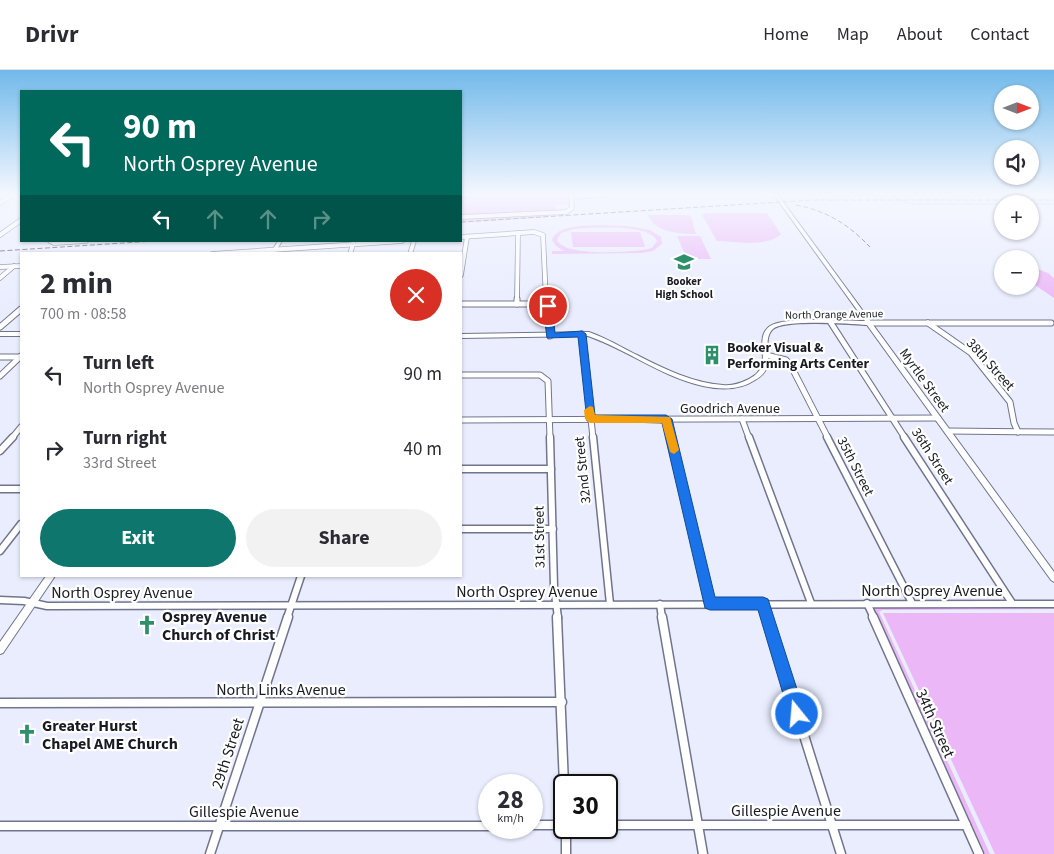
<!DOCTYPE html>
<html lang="en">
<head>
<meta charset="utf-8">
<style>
	:root { --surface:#fff; --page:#f2f2f3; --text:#2b2b33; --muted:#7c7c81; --line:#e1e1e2; --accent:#0f766e }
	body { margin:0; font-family:"Source Sans 3",sans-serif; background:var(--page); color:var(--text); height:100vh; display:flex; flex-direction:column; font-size:19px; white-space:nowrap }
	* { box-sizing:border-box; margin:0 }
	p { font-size:16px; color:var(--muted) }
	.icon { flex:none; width:28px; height:28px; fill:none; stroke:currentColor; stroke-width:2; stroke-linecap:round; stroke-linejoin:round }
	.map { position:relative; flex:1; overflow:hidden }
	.details { position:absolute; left:20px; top:182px; width:442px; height:325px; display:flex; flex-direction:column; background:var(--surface); border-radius:0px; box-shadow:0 1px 4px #0004 }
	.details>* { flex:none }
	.top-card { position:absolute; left:20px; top:20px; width:442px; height:152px; border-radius:0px; box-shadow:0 1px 4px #0004; background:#00695c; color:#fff; overflow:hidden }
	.needle { width:32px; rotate:90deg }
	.buttons { position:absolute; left:994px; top:15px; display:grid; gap:10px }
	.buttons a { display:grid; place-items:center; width:45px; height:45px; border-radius:50%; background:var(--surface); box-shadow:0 1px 4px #0004; font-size:25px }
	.speed { position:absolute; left:478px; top:704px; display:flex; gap:10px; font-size:25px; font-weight:700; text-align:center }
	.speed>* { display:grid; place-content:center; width:65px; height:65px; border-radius:50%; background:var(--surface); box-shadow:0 1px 4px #0004; line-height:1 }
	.speed small { font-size:12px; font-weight:400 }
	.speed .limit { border:2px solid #111; border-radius:8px; background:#fff; color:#111 }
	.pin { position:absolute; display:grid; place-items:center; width:42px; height:42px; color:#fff; margin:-21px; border:2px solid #fff; border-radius:50%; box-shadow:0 1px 5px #0007 }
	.me { position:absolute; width:55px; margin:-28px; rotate:343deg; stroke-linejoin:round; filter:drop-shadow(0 0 4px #0008) }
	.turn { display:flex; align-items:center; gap:18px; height:105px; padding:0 20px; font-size:22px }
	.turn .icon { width:65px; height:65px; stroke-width:2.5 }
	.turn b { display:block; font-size:35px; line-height:42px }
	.lanes { display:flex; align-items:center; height:48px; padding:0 20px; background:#0003; justify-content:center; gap:25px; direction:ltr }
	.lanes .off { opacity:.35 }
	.round { display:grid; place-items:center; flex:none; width:52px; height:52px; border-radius:26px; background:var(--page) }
	.headline { display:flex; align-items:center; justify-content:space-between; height:85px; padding:0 20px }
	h1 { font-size:30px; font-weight:700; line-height:38px }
	.button { display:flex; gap:10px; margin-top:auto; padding:10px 20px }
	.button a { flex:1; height:58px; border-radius:30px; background:var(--accent); color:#fff; font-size:20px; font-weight:700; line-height:58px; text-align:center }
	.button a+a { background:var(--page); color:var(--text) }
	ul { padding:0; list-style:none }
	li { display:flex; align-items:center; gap:15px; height:75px; padding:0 20px }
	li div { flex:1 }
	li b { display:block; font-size:19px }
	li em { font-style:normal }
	header { display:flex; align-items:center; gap:30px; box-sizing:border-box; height:70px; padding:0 25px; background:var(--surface); border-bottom:1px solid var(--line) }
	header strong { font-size:24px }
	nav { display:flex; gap:28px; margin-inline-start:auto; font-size:18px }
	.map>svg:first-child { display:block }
</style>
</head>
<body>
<header>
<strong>Drivr</strong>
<nav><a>Home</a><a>Map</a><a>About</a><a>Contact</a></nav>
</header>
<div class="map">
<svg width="1054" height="784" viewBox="0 0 1054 784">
	<rect width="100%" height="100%" fill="#e9edfe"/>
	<g fill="#ebb7f7" fill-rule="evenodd">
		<polygon points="479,125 569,125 570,134 555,135 556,140 461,146 461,128"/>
		<polygon points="548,143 549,147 461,153 461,148"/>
		<path d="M706,143H767L781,164C767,178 735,171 717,171L702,145Z"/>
		<path d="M648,145H685L691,146L696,164C681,164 655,163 648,145Z"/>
		<path d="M628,156L650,160L661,167L662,174L653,181L641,183L552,184V181H564L556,176L552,170C557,150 612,156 628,156ZM573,159C590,158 650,153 657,171L652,178L643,180C626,182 565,187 557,170L561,163Z"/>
		<polygon points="571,162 640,162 645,177 573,177"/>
		<polygon points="677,166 700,166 711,189 687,189"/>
		<polygon points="1030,196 1048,203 1054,208 1054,228 1032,213 1030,210"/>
		<polygon points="914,537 1054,537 1054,539 882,540 879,542 990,784 985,784 874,538"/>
		<polygon points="883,543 1054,543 1054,784 995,784"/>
	</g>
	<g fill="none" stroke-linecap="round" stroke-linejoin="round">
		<g stroke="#5fc0ec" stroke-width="1">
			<polyline points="892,125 901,131 913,134 1002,134"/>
			<polyline points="1028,134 1054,134"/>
		</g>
		<polygon fill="#5fc0ec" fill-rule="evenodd" points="467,125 480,125 461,131 461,127"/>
		<defs>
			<g id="minor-far3">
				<polyline points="571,127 603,125"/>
				<polyline points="0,133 12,125"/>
				<polyline points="461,147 566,142 572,138 571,125"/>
				<polyline points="0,165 21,150"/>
				<polyline points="461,167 534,162 543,165 546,231"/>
				<polyline points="50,171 54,173 86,171"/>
				<polyline points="212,184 402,171"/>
				<polyline points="350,184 353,174"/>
				<polyline points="410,184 414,171"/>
				<polyline points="0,197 21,196"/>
				<polyline points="461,205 467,167"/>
				<polyline points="0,208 14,196"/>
				<polyline points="517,231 518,163"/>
			</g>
			<g id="minor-far2">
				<polyline points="546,229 550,266"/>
				<polyline points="461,234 547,234"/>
				<polyline points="517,234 517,229"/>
				<polyline points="831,253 905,368"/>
				<polyline points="869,253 1051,253"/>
				<polyline points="928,253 971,283 1010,332 1014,353 1018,362"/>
				<polyline points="0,257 21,239"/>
				<polyline points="582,264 593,368"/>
				<polyline points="766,285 786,290 791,296 828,368"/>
				<polyline points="0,287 20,287"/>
				<polyline points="461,305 540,305 548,311 550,368"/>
				<polyline points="0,306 21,286"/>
				<polyline points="666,349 671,368"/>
				<polyline points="742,349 749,368"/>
				<polyline points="461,350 938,348"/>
				<polyline points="947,361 1054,362"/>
				<polyline points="12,368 21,357"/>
			</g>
			<g id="minor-far1">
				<polyline points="550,367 554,516 558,548"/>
				<polyline points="593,367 610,534"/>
				<polyline points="670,367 710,533"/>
				<polyline points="749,367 811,533"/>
				<polyline points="827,367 912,533"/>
				<polyline points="904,367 1012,533"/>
				<polyline points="0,381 13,367"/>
				<polyline points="461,399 551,399"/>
				<polyline points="0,419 21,419"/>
				<polyline points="461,459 553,459"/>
				<polyline points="0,481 21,454"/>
				<polyline points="0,530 24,531 47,536 1054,534"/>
				<polyline points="763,533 768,548"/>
				<polyline points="867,533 874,548"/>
				<polyline points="660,534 662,548"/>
				<polyline points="287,548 301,506"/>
			</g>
			<g id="minor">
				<polyline points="557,547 564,715"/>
				<polyline points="662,547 703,784"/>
				<polyline points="767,547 841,784"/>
				<polyline points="873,547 979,784"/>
				<polyline points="0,633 562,632"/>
				<polyline points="531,755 564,755"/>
				<polyline points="606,755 966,755"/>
				<polyline points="0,756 489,756"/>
				<polyline points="566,758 566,784"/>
				<polyline points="210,784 288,547"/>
			</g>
			<g id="tertiary">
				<path d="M774,125H778L1054,502V512L1051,510L867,255C849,254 785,249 773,259C764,267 769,283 768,293C767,301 762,306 755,310C740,320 721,320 703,316C662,307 628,280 588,266L461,268V264L589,262C606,268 621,277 637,285C664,299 693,313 723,315C732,316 741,313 749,309C752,307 756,305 758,302C770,290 754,267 770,256C786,246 844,251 865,251Z"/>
				<polygon points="278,171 282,171 274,184 270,184"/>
				<rect x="0" y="262" width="21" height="4"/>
				<polygon points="46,506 55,506 3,583 0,584 0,572"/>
			</g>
		</defs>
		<use href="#minor-far3" stroke="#70758d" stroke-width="5.5"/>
		<use href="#minor-far2" stroke="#70758d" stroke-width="7"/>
		<use href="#minor-far1" stroke="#70758d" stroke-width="9"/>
		<use href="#minor" stroke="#70758d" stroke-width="11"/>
		<use href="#tertiary" stroke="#70758d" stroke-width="2"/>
		<use href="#minor-far3" stroke="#fff" stroke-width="4"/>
		<use href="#minor-far2" stroke="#fff" stroke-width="5"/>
		<use href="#minor-far1" stroke="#fff" stroke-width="6"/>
		<use href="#minor" stroke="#fff" stroke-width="8"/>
		<use href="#tertiary" fill="#fff" fill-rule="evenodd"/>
		<g stroke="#40424d" stroke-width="1" stroke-dasharray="5 2.5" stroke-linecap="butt">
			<path d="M796,135C827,141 848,154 870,177"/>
			<polyline points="461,152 813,130 1054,130"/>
			<polyline points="0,181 154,171"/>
		</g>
	</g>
	<linearGradient id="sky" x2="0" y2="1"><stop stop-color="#71b9ea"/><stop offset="0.53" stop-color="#f5f7ff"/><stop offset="1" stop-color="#f5f7ff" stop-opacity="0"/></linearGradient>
	<rect width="1054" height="235" fill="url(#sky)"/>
	<polygon fill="#1a73e8" stroke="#114b97" points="548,233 552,236 555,263 582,261 586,264 595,345 666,345 672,349 715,527 763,527 768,529 805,644 803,650 797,652 792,650 789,644 758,540 710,540 705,538 662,353 587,351 578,267 547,268 543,236"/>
	<polygon fill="#f59e0b" points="590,336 593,337 595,345 670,347 679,380 674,384 670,382 662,353 590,353 585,349 584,340"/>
	<defs>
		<symbol id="school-bare" viewBox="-9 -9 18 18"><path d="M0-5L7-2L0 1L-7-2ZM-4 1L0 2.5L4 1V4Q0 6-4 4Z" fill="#2e906a" stroke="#fff" stroke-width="2.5" paint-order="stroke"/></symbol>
		<symbol id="building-bare" viewBox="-9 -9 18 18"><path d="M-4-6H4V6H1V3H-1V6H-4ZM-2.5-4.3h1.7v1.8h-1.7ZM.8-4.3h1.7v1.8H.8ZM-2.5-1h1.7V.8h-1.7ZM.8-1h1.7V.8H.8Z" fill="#2e906a" stroke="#fff" stroke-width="2.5" paint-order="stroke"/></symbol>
		<symbol id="church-bare" viewBox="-9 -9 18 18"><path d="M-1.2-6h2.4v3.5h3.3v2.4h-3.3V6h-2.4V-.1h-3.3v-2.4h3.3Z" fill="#2e906a" stroke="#fff" stroke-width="2.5" paint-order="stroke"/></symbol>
	</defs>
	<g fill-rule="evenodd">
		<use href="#school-bare" x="670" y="178" width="28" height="28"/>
		<use href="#building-bare" x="698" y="271" width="28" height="28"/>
		<use href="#church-bare" x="133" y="541" width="28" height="28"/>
		<use href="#church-bare" x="13" y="650" width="28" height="28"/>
	</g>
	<g text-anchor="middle" stroke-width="4.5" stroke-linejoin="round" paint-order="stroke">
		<g font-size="11" font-weight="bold" fill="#191b24" stroke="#fff">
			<text x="684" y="215">Booker<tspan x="684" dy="13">High School</tspan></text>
		</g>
		<g font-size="11" fill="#191b24" stroke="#fff">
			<text transform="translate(834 244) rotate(-1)" y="4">North Orange Avenue</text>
		</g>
		<g font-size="14" font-weight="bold" fill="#191b24" stroke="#fff" text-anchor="start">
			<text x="727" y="282">Booker Visual &amp;<tspan x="727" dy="16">Performing Arts Center</tspan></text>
		</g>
		<g font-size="14" fill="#191b24" stroke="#fff">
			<text transform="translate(991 294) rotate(48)" y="5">38th Street</text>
			<text transform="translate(925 310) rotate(54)" y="5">Myrtle Street</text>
			<text x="730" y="343">Goodrich Avenue</text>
			<text transform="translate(933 386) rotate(57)" y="5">36th Street</text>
			<text transform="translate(856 396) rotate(63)" y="5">35th Street</text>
			<text transform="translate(582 400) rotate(-96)" y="5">32nd Street</text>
			<text transform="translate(539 467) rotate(-91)" y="5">31st Street</text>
		</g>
		<g font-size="16" fill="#191b24" stroke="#fff">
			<text x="932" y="526">North Osprey Avenue</text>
			<text x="527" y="527">North Osprey Avenue</text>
			<text x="122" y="528">North Osprey Avenue</text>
			<text x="281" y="625">North Links Avenue</text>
			<text transform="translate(936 653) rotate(66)" y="6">34th Street</text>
			<text transform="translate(227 683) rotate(-72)" y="6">29th Street</text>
			<text x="786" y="746">Gillespie Avenue</text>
			<text x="244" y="747">Gillespie Avenue</text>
		</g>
		<g font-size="16" font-weight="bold" fill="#191b24" stroke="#fff" text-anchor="start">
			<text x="162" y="552">Osprey Avenue<tspan x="162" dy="18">Church of Christ</tspan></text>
			<text x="42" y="661">Greater Hurst<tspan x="42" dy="18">Chapel AME Church</tspan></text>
		</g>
	</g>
</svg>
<div class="buttons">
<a><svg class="needle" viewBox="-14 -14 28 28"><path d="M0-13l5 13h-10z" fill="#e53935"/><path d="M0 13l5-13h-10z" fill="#7c7c81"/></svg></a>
<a><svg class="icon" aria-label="sound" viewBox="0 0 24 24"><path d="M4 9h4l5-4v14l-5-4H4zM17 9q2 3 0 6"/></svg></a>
<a>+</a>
<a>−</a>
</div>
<div class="speed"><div>28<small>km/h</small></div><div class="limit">30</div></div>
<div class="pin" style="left:548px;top:236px;background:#d93025"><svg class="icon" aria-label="arrive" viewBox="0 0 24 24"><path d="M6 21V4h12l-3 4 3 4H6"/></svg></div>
<svg class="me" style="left:797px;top:644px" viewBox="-20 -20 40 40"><circle r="17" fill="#1a73e8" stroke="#fff" stroke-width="3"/><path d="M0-11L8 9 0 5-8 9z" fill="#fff"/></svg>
<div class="top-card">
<div class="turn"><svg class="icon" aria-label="left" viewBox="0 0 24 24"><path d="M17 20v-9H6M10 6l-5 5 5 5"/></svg><div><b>90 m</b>North Osprey Avenue</div></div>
<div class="lanes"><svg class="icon" aria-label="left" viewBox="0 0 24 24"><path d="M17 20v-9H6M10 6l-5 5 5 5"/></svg><svg class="icon off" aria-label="ahead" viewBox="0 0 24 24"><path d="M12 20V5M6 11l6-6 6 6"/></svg><svg class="icon off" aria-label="ahead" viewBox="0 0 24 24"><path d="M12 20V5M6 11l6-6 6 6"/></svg><svg class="icon off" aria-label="right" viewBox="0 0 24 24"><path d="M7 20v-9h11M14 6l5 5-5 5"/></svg></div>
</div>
<section class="details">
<div class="headline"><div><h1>2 min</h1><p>700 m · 08:58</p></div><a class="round" style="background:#d93025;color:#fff"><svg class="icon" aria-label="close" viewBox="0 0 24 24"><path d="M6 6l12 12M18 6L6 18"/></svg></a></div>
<ul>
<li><svg class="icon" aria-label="left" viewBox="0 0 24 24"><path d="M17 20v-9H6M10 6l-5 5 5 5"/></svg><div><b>Turn left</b><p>North Osprey Avenue</p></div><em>90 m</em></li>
<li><svg class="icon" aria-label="right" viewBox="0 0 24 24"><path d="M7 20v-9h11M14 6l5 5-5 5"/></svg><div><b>Turn right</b><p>33rd Street</p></div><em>40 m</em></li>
</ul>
<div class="button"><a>Exit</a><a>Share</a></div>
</section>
</div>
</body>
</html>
